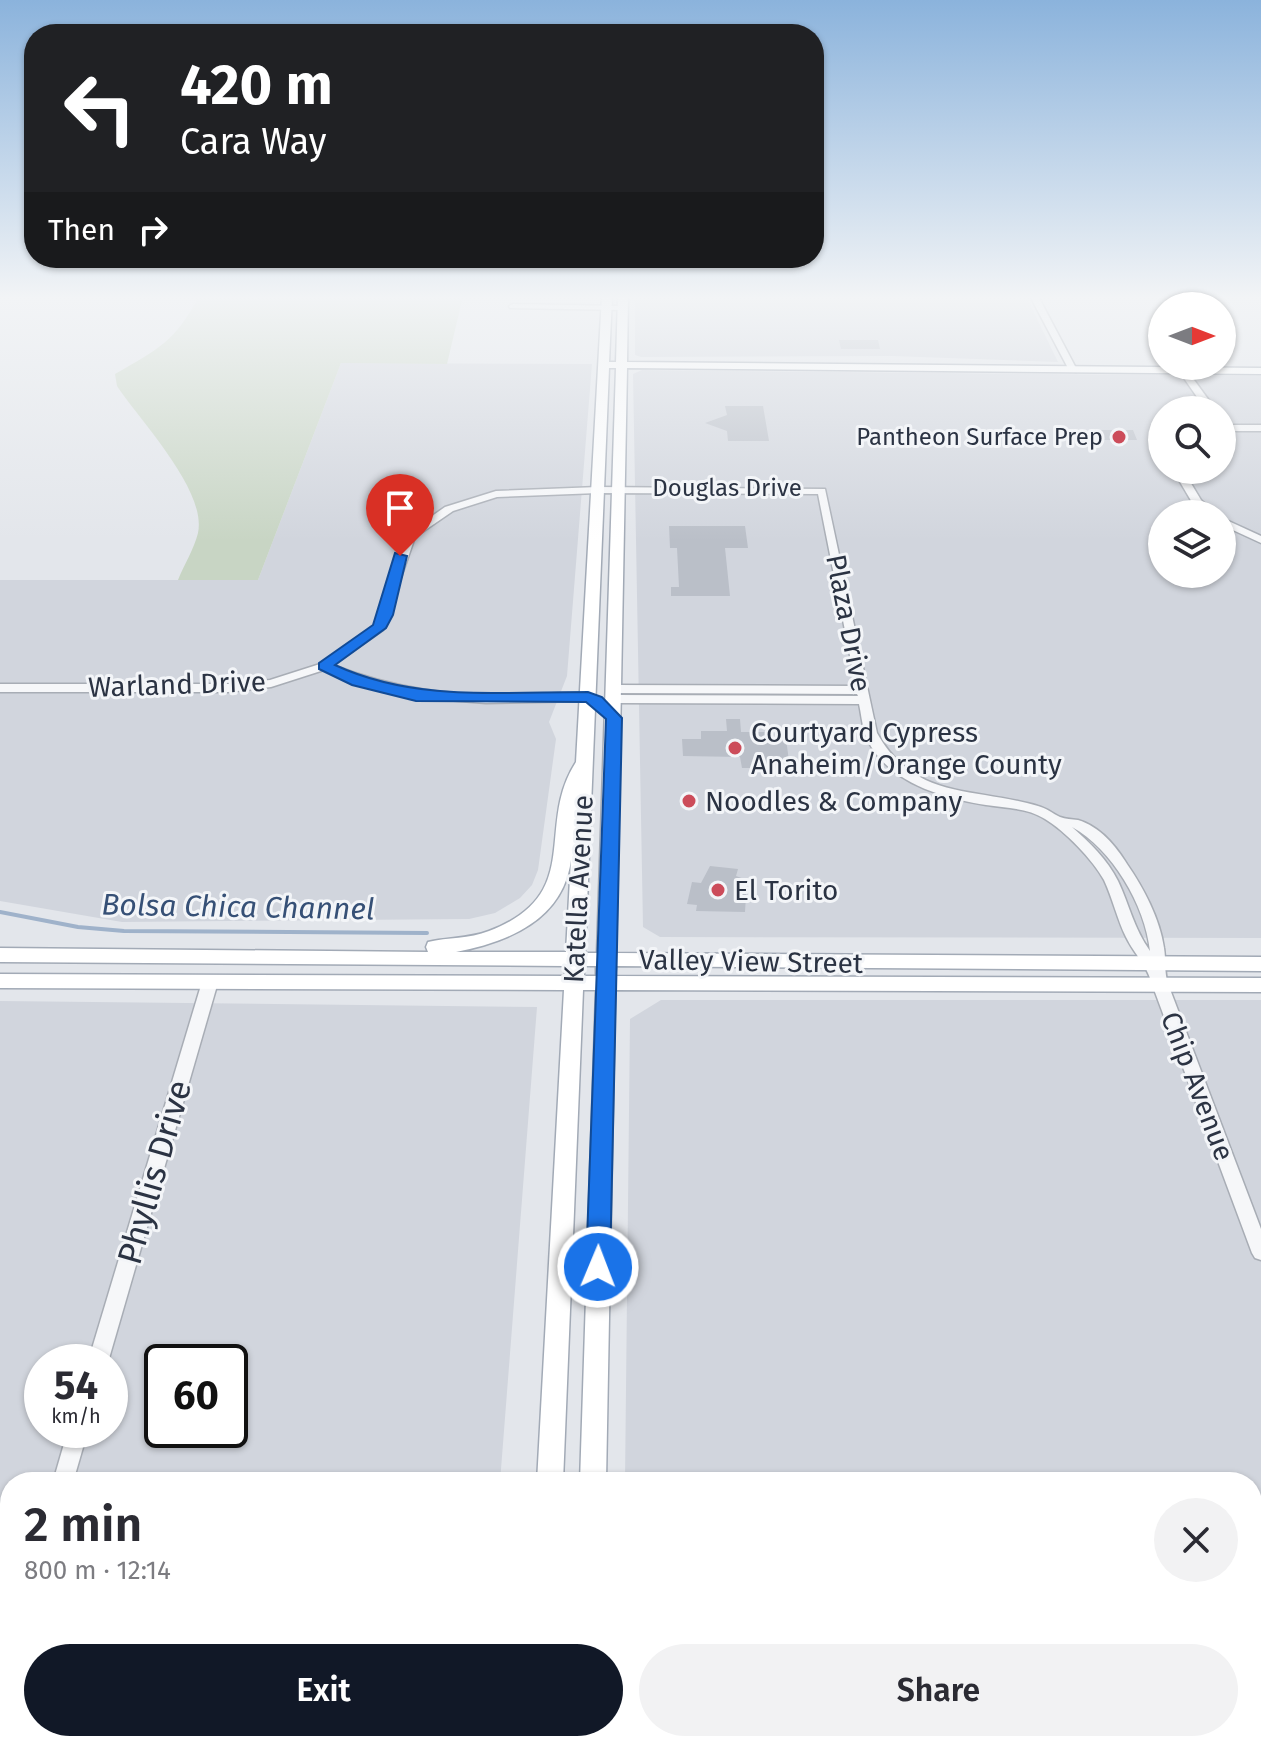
<!DOCTYPE html>
<html lang="en">
<head>
<meta charset="utf-8">
<style>
	:root { --surface:#fff; --page:#f2f2f3; --text:#2b2b33; --muted:#7c7c81; --accent:#111827 }
	body { margin:0; font-family:"Fira Sans",sans-serif; background:var(--page); color:var(--text); height:100vh; display:flex; flex-direction:column; font-size:30px; white-space:nowrap }
	* { box-sizing:border-box; margin:0 }
	p { font-size:26px; color:var(--muted) }
	.icon { flex:none; width:44px; height:44px; fill:none; stroke:currentColor; stroke-width:2; stroke-linecap:round; stroke-linejoin:round }
	.map { position:relative; flex:1; overflow:hidden }
	.side { position:absolute; left:0px; top:1472px; width:1262px; height:280px; display:flex; flex-direction:column; background:var(--surface); border-radius:32px 32px 0 0; box-shadow:0 2px 6px #0004 }
	.side>* { flex:none }
	.hud { position:absolute; left:24px; top:24px; width:800px; height:244px; border-radius:32px; box-shadow:0 2px 6px #0004; background:#202124; color:#fff; overflow:hidden }
	.needle { width:52px; rotate:90deg }
	.tools { position:absolute; left:1148px; top:292px; display:grid; gap:16px }
	.tools a { display:grid; place-items:center; width:88px; height:88px; border-radius:50%; background:var(--surface); box-shadow:0 2px 6px #0004; font-size:40px }
	.speed { position:absolute; left:24px; top:1344px; display:flex; gap:16px; font-size:40px; font-weight:700; text-align:center }
	.speed>* { display:grid; place-content:center; width:104px; height:104px; border-radius:50%; background:var(--surface); box-shadow:0 2px 6px #0004; line-height:1 }
	.speed small { font-size:20px; font-weight:400 }
	.speed .limit { border:4px solid #111; border-radius:12px; background:#fff; color:#111 }
	.pin { position:absolute; display:grid; place-items:center; width:68px; height:68px; color:#fff; margin:-82px -34px; border-radius:50% 50% 50% 0; rotate:-45deg; box-shadow:0 0 8px #0007 }
	.pin .icon { rotate:45deg }
	.me { position:absolute; width:88px; margin:-44px; rotate:1deg; stroke-linejoin:round; filter:drop-shadow(0 0 6px #0008) }
	.turn { display:flex; align-items:center; gap:28px; height:168px; padding:0 24px; font-size:36px }
	.turn .icon { width:104px; height:104px; stroke-width:2.5 }
	.turn b { display:block; font-size:56px; line-height:68px }
	.then { display:flex; align-items:center; height:76px; padding:0 24px; background:#0003; gap:16px; font-size:30px }
	.round { display:grid; place-items:center; flex:none; width:84px; height:84px; border-radius:42px; background:var(--page) }
	.summary { display:flex; align-items:center; justify-content:space-between; height:136px; padding:0 24px }
	h1 { font-size:48px; font-weight:600; line-height:60px }
	.button { display:flex; gap:16px; margin-top:auto; padding:16px 24px }
	.button a { flex:1; height:92px; border-radius:48px; background:var(--accent); color:#fff; font-size:32px; font-weight:600; line-height:92px; text-align:center }
	.button a+a { background:var(--page); color:var(--text) }
	.map>svg:first-child { display:block }
</style>
</head>
<body>
<div class="map">
<svg width="1261" height="1752" viewBox="0 0 1261 1752">
	<rect width="100%" height="100%" fill="#e3e6eb"/>
	<g fill="#d1d5dd" fill-rule="evenodd">
		<polygon points="635,296 1026,296 1058,362 892,356 641,357 635,355"/>
		<polygon points="341,363 592,364 567,676 549,722 556,739 538,870 532,885 520,898 495,913 469,919 122,922 0,901 0,580 258,580"/>
		<path d="M642,370L1261,376V938L660,937L643,927L633,374ZM1162,410H1222V470H1162ZM1162,514H1222V574H1162Z"/>
		<polygon points="661,1000 1261,1000 1261,1752 622,1752 622,1742 1252,1742 1252,1482 625,1482 630,1019"/>
		<path d="M0,1001L537,1007L500,1482H10V1738H0ZM42,1362H110V1430H42ZM162,1362H230V1430H162Z"/>
	</g>
	<path fill="#c8d5c4" d="M199,296H463L447,364L341,363L258,580H178C184,565 194,549 198,533C207,490 140,421 117,386L115,374C157,350 176,341 199,296Z"/>
	<g fill="none" stroke-linecap="round" stroke-linejoin="round">
		<polyline stroke="#9fb2ca" stroke-width="4" points="0,912 78,927 124,931 427,933"/>
	</g>
	<g fill="#babfc8">
		<polygon points="839,340 878,340 880,349 841,349"/>
		<polygon points="725,406 763,406 769,441 728,441 727,431 705,423 727,415"/>
		<polygon points="1094,430 1133,430 1137,440 1098,440"/>
		<polygon points="669,526 745,526 748,548 725,548 730,596 671,596 671,587 679,587 677,548 670,548"/>
		<polygon points="726,719 740,719 741,732 768,732 769,739 786,739 790,768 742,768 740,757 683,756 682,739 701,739 701,731 727,731"/>
		<polygon points="710,866 738,869 736,876 747,880 745,912 696,911 697,905 687,904 692,882 701,883"/>
	</g>
	<g fill="none" stroke-linecap="round" stroke-linejoin="round">
		<defs>
			<g id="minor">
				<polygon points="1030,296 1038,296 1077,370 1076,372 1069,370"/>
				<polygon points="513,304 623,306 627,308 623,310 510,308 509,306"/>
				<polygon points="1180,369 1186,369 1216,410 1206,410 1179,371"/>
				<rect x="1222" y="425" width="39" height="6"/>
				<polygon points="1157,426 1162,426 1162,446 1157,443 1152,429"/>
				<polygon points="1173,470 1183,470 1201,500 1216,514 1205,514 1193,504"/>
				<path d="M598,487L825,489L877,733C915,801 975,787 1038,806C1046,808 1052,813 1060,817C1065,819 1072,819 1078,820C1099,826 1116,846 1127,864C1143,887 1160,919 1164,948C1166,960 1164,972 1168,984L1261,1229V1260L1255,1258L1252,1253L1152,984C1146,963 1136,957 1126,937C1117,919 1113,899 1104,880C1093,860 1065,831 1045,819C1028,808 1006,808 986,805C941,798 883,781 865,734C862,724 861,713 859,704L614,703L608,699L614,695L858,696L857,694L614,693L608,689L614,685L856,686L818,494L598,493L497,497L453,511L415,537L383,630L333,665C393,689 453,696 517,695C541,695 568,690 592,694L594,697L592,700L588,701L486,703L421,698L385,691L324,670L271,687L228,692H0V684H228L270,680L320,664L374,626L405,535L445,507L496,491ZM1072,827C1112,849 1145,905 1150,951C1134,929 1129,904 1118,881C1107,859 1090,843 1072,827Z"/>
				<polygon points="1222,518 1261,536 1261,543 1222,525"/>
				<polygon points="210,977 215,978 218,982 108,1362 88,1362 202,982 205,978"/>
				<polygon points="68,1430 88,1430 73,1482 53,1482"/>
				<polygon points="10,1650 10,1698 8,1703 0,1706 0,1658 2,1653"/>
			</g>
			<g id="major">
				<path d="M602,296H612L609,362H616L618,296H628L627,362L1261,368V374L627,368L616,953L1261,957V971L616,966L615,976L1261,978V992L615,990L606,1482H580L596,990H583L563,1482H537L564,990L0,988V974L565,976V966L0,962V948L428,952L426,947L428,942C448,937 469,939 489,931C586,894 534,827 576,762ZM609,368H616L597,953H585ZM571,860L566,952H456C508,942 563,920 571,860ZM584,966H596V976H584Z"/>
				<rect x="524" y="1742" width="30" height="10"/>
				<rect x="573" y="1742" width="30" height="10"/>
			</g>
		</defs>
		<use href="#minor" stroke="#a8adb5" stroke-width="3"/>
		<use href="#major" stroke="#a2aab6" stroke-width="3"/>
		<use href="#minor" fill="#f6f7f9" fill-rule="evenodd"/>
		<use href="#major" fill="#fff" fill-rule="evenodd"/>
	</g>
	<linearGradient id="sky" x2="0" y2="1"><stop stop-color="#8bb3dc"/><stop offset="0.55" stop-color="#f2f4f6"/><stop offset="1" stop-color="#f2f4f6" stop-opacity="0"/></linearGradient>
	<rect width="1261" height="541" fill="url(#sky)"/>
	<path fill="#1a73e8" stroke="#114b97" stroke-width="2" d="M395,553L407,556L393,615L386,628L335,665C415,702 502,692 588,692L602,697L622,718L610,1267L606,1274L598,1276L590,1274L586,1267L606,719L586,702L416,701L352,685L319,669V663L373,625Z"/>
	<g fill="#cc4c5a" stroke="#f3f5f8" stroke-width="3">
		<circle cx="1119" cy="437" r="8"/>
		<circle cx="735" cy="748" r="8"/>
		<circle cx="689" cy="801" r="8"/>
		<circle cx="718" cy="890" r="8"/>
	</g>
	<g text-anchor="middle" stroke-width="6" stroke-linejoin="round" paint-order="stroke">
		<g font-size="24" fill="#2b3343" stroke="#f3f5f8" text-anchor="end">
			<text x="1103" y="445">Pantheon Surface Prep</text>
		</g>
		<g font-size="24" fill="#2b3343" stroke="#f3f5f8">
			<text x="727" y="496">Douglas Drive</text>
		</g>
		<g font-size="28" fill="#2b3343" stroke="#f3f5f8">
			<text transform="translate(849 623) rotate(79)" y="10">Plaza Drive</text>
			<text transform="translate(177 684) rotate(-2)" y="10">Warland Drive</text>
			<text transform="translate(578 889) rotate(-87)" y="10">Katella Avenue</text>
			<text transform="translate(751 961) rotate(1)" y="10">Valley View Street</text>
			<text transform="translate(1198 1086) rotate(69)" y="10">Chip Avenue</text>
		</g>
		<g font-size="28" fill="#2b3343" stroke="#f3f5f8" text-anchor="start">
			<text x="751" y="742">Courtyard Cypress<tspan x="751" dy="32">Anaheim/Orange County</tspan></text>
			<text x="705" y="811">Noodles &amp; Company</text>
			<text x="734" y="900">El Torito</text>
		</g>
		<g font-size="30" font-style="italic" fill="#365076" stroke="#f3f5f8">
			<text transform="translate(238 907) rotate(1)" y="10">Bolsa Chica Channel</text>
		</g>
		<g font-size="34" fill="#2b3343" stroke="#f3f5f8">
			<text transform="translate(154 1172) rotate(-74)" y="12">Phyllis Drive</text>
		</g>
	</g>
</svg>
<div class="tools">
<a><svg class="needle" viewBox="-14 -14 28 28"><path d="M0-13l5 13h-10z" fill="#e53935"/><path d="M0 13l5-13h-10z" fill="#7c7c81"/></svg></a>
<a><svg class="icon" aria-label="search" viewBox="0 0 24 24"><circle cx="10" cy="10" r="6"/><path d="M15 15l6 6"/></svg></a>
<a><svg class="icon" aria-label="layers" viewBox="0 0 24 24"><path d="M12 4l9 5-9 5-9-5zM3 14l9 5 9-5"/></svg></a>
</div>
<div class="speed"><div>54<small>km/h</small></div><div class="limit">60</div></div>
<div class="pin" style="left:400px;top:556px;background:#d93025"><svg class="icon" aria-label="arrive" viewBox="0 0 24 24"><path d="M6 21V4h12l-3 4 3 4H6"/></svg></div>
<svg class="me" style="left:598px;top:1267px" viewBox="-20 -20 40 40"><circle r="17" fill="#1a73e8" stroke="#fff" stroke-width="3"/><path d="M0-11L8 9 0 5-8 9z" fill="#fff"/></svg>
<div class="hud">
<div class="turn"><svg class="icon" aria-label="left" viewBox="0 0 24 24"><path d="M17 20v-9H6M10 6l-5 5 5 5"/></svg><div><b>420 m</b>Cara Way</div></div>
<div class="then">Then<svg class="icon" aria-label="right" viewBox="0 0 24 24"><path d="M7 20v-9h11M14 6l5 5-5 5"/></svg></div>
</div>
<section class="side">
<div class="summary"><div><h1>2 min</h1><p>800 m · 12:14</p></div><a class="round"><svg class="icon" aria-label="close" viewBox="0 0 24 24"><path d="M6 6l12 12M18 6L6 18"/></svg></a></div>
<div class="button"><a>Exit</a><a>Share</a></div>
</section>
</div>
</body>
</html>
